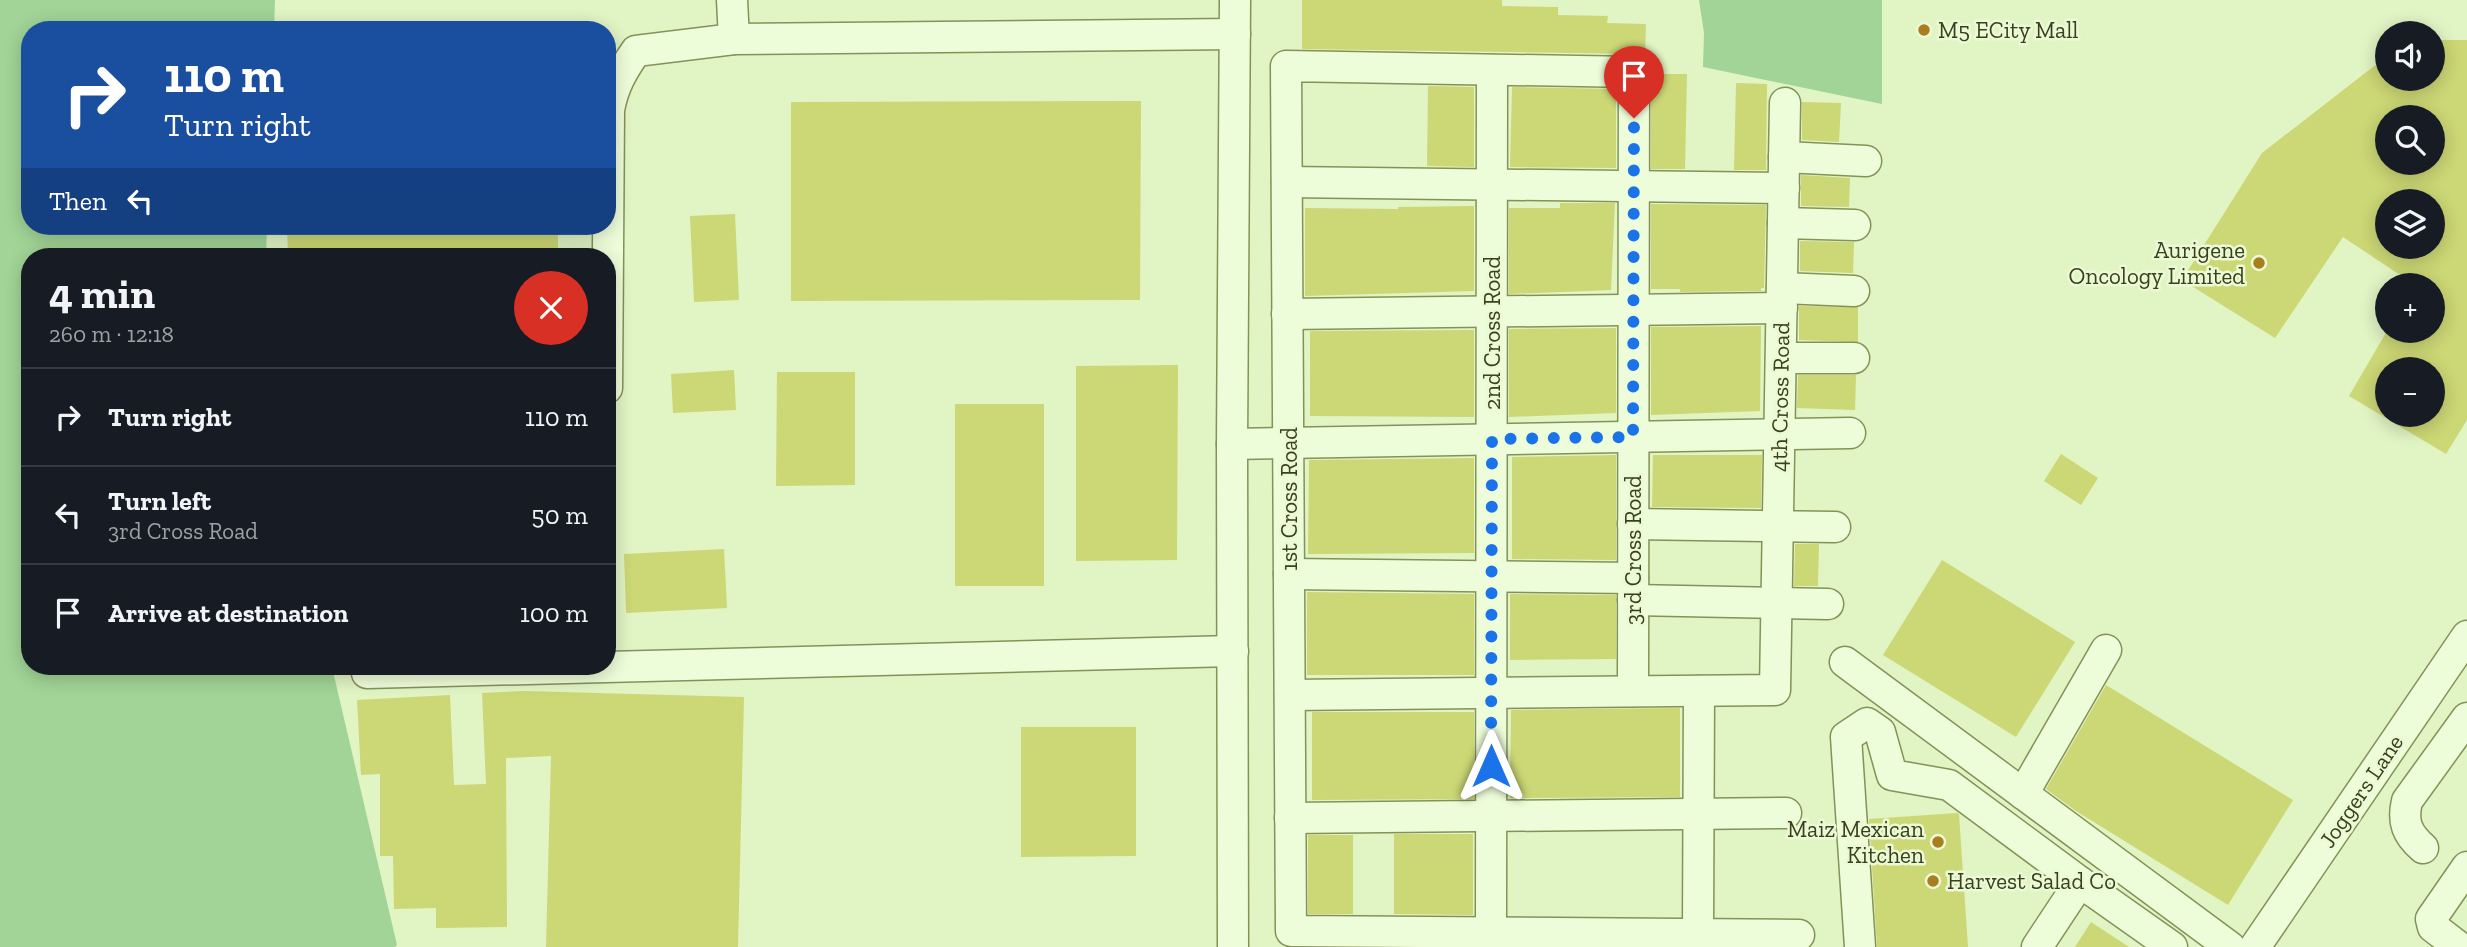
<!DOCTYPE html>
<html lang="en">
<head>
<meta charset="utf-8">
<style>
	:root { --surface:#171b24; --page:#20242c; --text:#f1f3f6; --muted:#9ea1a6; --line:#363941 }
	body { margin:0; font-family:"Zilla Slab",serif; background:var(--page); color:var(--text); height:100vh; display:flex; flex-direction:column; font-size:26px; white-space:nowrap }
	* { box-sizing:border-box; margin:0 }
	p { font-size:23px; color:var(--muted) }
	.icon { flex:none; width:38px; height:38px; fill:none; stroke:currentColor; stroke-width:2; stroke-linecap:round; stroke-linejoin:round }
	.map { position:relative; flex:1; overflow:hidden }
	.sheet { position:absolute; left:21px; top:248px; width:595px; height:427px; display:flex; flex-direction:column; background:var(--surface); border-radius:28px; box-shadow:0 4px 18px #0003 }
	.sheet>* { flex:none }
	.guide { position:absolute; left:21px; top:21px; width:595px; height:214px; border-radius:28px; box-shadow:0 4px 18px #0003; background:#1a4fa0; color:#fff; overflow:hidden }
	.controls { position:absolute; left:2375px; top:21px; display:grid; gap:14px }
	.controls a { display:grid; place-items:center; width:70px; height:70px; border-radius:50%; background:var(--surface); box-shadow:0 4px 18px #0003; font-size:35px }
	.pin { position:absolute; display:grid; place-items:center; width:60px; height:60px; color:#fff; margin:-72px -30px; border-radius:50% 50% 50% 0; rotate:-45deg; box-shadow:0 0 7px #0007 }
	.pin .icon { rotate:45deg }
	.me { position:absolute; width:77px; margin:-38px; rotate:0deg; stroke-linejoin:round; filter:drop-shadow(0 0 5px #0008) }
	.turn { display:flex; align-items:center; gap:24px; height:147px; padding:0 28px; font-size:32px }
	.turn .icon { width:91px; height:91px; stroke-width:2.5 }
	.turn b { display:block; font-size:49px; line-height:60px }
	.then { display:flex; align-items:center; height:66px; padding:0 28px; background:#0003; gap:14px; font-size:26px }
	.round { display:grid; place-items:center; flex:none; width:74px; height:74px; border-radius:37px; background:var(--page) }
	.head { display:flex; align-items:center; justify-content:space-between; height:119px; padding:0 28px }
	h1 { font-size:42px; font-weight:700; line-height:52px }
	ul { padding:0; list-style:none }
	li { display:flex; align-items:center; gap:21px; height:98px; padding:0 28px; border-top:2px solid var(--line) }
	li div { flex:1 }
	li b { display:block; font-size:26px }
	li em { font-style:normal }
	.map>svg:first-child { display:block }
</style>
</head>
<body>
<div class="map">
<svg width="2467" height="947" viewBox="0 0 2467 947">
	<rect width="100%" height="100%" fill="#e1f4c4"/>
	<g fill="#a1d496">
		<polygon points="0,0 275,0 274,30 30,30 30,226 267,226 266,257 30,257 30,667 332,667 397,945 395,947 0,947"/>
		<polygon points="1699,0 1882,0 1882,104 1703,67 1704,33"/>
	</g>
	<g fill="#ccd775" fill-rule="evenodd">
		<polygon points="1302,0 1502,0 1502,6 1558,7 1558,15 1608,16 1607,23 1646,24 1645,59 1634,54 1302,49"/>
		<path d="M2432,40H2467V420L2446,454L2349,396L2387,331H2432V285H2415L2343,237L2275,338L2182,280L2262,153L2387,56V79H2432ZM2387,117H2432V163H2387ZM2387,201H2432V247H2387ZM2387,369H2432V415H2387Z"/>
		<polygon points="1651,74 1687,74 1685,169 1651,169"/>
		<polygon points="1736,83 1767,84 1766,170 1734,170"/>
		<polygon points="1428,86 1474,87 1474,167 1427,166"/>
		<polygon points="1512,87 1616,89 1616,168 1510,167"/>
		<polygon points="1141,101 1140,300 791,301 791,102"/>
		<polygon points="1802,102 1841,103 1839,142 1802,140"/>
		<polygon points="1801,175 1850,178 1849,207 1801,206"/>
		<polygon points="1560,203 1615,203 1611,290 1509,294 1509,208 1560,208"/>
		<polygon points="1651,204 1766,205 1764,288 1761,288 1761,291 1680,292 1680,289 1651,289"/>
		<polygon points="1474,206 1474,291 1305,296 1305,208 1398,209 1398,207"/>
		<polygon points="735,214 739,300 694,302 690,216"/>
		<polygon points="287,226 558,226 558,257 288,257"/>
		<polygon points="1800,241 1854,242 1853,273 1800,271"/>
		<polygon points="1799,306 1858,307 1858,342 1799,340"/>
		<polygon points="1761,326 1760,411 1651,415 1651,327"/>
		<polygon points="1616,328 1616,413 1509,417 1509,329"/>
		<polygon points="1474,330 1474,417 1310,416 1310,331"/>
		<polygon points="1178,365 1177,560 1076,561 1076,366"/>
		<polygon points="734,370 736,410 673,413 671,374"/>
		<polygon points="777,372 855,372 855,485 776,486"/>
		<polygon points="1798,375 1856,375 1855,410 1797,408"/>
		<rect x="955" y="404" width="89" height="182"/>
		<polygon points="2061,454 2098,478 2081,505 2044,481"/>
		<polygon points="1616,455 1616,560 1512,559 1512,457"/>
		<polygon points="1653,455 1762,455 1761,508 1652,507"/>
		<polygon points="1474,458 1474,553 1308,554 1309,460"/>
		<polygon points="1795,544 1819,544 1818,586 1794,586"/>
		<polygon points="724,549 727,608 626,613 624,554"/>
		<polygon points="1942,560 2075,642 2016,737 1883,655"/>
		<polygon points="1307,592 1474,594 1474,675 1307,675"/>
		<polygon points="1510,594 1616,595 1616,659 1510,660"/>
		<polygon points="2106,685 2293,800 2228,905 2076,811 2046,789"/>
		<polygon points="524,691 744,697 738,947 546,947 551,756 506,758 507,927 436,928 436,908 394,909 393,856 380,856 380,774 361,775 357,700 450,695 454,785 486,784 482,693"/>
		<polygon points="1680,708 1680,797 1510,798 1511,710"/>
		<polygon points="1312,712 1474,712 1474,799 1312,800"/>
		<polygon points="1021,727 1136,727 1136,856 1021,857"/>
		<polygon points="1957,813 1959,814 1968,947 1877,947 1869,819"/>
		<polygon points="1394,834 1473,834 1473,915 1394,914"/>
		<rect x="1308" y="835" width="45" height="79"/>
		<polygon points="2091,922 2129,947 2075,947"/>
	</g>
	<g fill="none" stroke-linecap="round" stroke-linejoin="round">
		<defs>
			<g id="minor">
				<polyline points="732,0 734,39"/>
				<polyline points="1784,157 1866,161"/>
				<polyline points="1287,182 1784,188"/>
				<polyline points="1783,223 1855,225"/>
				<polyline points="1782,288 1854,291"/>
				<polyline points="1287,314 1782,308"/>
				<polyline points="1781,358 1854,358"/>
				<path d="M607,388L609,110C613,87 622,71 636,51L734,39L1235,34"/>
				<polyline points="1232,444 1850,433"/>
				<polyline points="1633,524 1835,527"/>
				<polyline points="1289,574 1633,578"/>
				<polyline points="1633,600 1828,604"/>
				<polyline points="1845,662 2230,947"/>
				<polyline points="367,673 1233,651"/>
				<polyline points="1633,691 1634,72 1286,66 1291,931 1799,935"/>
				<polyline points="1290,695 1775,690 1785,103"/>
				<polyline points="2023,794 2106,650"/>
				<polyline points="1290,818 1786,813"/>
				<path d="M2423,848C2407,834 2402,822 2407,801L2467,718"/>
				<polyline points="2080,882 2172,947"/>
				<polyline points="1491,933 1492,70"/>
				<polyline points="1698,934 1699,691"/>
				<polyline points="1233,947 1232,444 1235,0"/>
				<polyline points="1860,947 1846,737 1867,723 1880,732 1892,775 1949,785 2080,882 2037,947"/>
				<polyline points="2255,947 2467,636"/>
				<polyline points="2459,947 2433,927 2431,919 2467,867"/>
			</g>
		</defs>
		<use href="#minor" stroke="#849257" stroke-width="33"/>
		<use href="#minor" stroke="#eefdd9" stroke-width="30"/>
	</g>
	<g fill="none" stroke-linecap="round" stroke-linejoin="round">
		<polyline stroke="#1a73e8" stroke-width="12" stroke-dasharray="0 21.6" points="1491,766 1492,439 1633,437 1634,118"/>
	</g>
	<g fill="#a97e1f" stroke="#ebfad5" stroke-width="2.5">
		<circle cx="1924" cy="30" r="7"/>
		<circle cx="2259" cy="263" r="7"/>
		<circle cx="1938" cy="842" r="7"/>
		<circle cx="1933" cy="881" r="7"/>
	</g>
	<g text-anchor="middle" stroke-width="5" stroke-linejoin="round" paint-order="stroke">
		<g font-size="23" fill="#39401d" stroke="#ebfad5" text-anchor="start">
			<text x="1938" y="38">M5 ECity Mall</text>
			<text x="2245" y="258" text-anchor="end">Aurigene<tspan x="2245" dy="26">Oncology Limited</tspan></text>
			<text x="1924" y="837" text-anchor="end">Maiz Mexican<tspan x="1924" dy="26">Kitchen</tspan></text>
			<text x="1947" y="889">Harvest Salad Co</text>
		</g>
		<g font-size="23" fill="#39401d" stroke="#ebfad5">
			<text transform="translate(1492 333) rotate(-90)" y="8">2nd Cross Road</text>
			<text transform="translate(1780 397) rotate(-89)" y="8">4th Cross Road</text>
			<text transform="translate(1289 499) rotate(-90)" y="8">1st Cross Road</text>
			<text transform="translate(1633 550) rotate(-90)" y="8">3rd Cross Road</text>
			<text transform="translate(2361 791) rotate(-56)" y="8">Joggers Lane</text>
		</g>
	</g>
</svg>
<div class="controls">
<a><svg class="icon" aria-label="sound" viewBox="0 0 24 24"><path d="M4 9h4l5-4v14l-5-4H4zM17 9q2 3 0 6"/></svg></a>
<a><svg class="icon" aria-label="search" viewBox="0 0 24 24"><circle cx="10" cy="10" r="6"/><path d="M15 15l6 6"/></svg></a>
<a><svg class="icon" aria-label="layers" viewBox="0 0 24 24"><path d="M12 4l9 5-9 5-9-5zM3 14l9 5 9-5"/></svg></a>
<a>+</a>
<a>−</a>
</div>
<div class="pin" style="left:1634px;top:118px;background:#d93025"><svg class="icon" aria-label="arrive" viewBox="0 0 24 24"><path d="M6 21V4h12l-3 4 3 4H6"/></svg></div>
<svg class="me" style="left:1491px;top:766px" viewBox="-20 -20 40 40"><path d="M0-17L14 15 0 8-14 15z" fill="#1a73e8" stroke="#fff" stroke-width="4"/></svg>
<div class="guide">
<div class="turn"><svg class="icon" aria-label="right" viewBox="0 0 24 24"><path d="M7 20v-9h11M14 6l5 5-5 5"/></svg><div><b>110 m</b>Turn right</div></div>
<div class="then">Then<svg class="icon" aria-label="left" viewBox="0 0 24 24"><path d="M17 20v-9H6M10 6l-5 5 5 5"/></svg></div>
</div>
<section class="sheet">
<div class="head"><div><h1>4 min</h1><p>260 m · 12:18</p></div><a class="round" style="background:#d93025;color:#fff"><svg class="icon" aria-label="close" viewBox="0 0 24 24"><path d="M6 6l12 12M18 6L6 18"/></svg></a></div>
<ul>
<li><svg class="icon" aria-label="right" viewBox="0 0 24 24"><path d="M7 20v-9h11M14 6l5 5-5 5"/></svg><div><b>Turn right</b></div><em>110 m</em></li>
<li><svg class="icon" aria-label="left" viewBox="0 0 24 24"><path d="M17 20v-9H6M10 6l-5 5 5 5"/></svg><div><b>Turn left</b><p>3rd Cross Road</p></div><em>50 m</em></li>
<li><svg class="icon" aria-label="arrive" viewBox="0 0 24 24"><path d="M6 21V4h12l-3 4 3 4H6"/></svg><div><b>Arrive at destination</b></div><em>100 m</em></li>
</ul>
</section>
</div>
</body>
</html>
